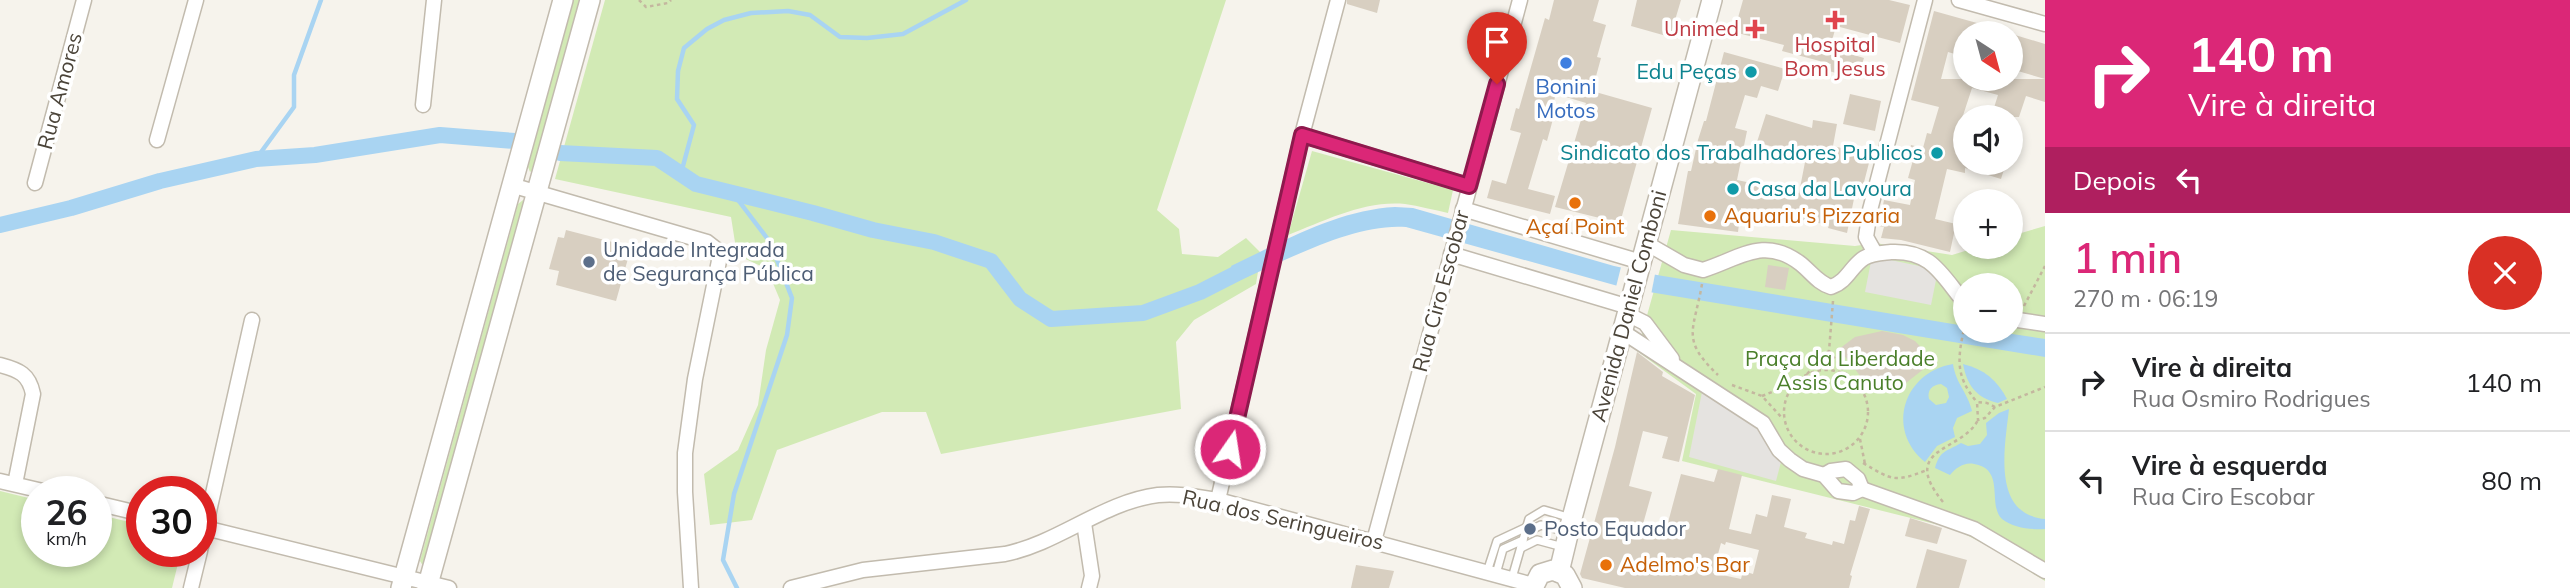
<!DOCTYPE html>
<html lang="pt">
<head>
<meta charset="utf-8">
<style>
	:root { --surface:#fff; --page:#f2f2f2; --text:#202124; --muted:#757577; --line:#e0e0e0; --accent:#db2777 }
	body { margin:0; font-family:Mulish,sans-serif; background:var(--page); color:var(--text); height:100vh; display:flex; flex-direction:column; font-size:26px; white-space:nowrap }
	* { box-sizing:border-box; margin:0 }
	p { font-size:23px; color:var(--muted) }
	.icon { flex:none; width:38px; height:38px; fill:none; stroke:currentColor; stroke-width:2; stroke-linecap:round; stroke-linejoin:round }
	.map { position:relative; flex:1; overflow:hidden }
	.drawer { display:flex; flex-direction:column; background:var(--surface); width:525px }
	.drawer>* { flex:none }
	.banner { background:#db2777; color:#fff; overflow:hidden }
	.needle { width:46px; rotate:144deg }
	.fabs { position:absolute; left:1953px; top:21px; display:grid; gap:14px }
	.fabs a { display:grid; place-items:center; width:70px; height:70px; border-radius:50%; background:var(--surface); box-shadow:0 4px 10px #0003; font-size:35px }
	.speed { position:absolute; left:21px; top:476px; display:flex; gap:14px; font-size:35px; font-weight:700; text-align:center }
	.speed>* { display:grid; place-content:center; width:91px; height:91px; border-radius:50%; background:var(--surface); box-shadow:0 4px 10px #0003; line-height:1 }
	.speed small { font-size:18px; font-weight:400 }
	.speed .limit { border:10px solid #d22; background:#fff; color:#111 }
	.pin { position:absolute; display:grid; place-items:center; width:60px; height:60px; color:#fff; margin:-72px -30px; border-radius:50% 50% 50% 0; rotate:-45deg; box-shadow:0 0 7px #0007 }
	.pin .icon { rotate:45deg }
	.me { position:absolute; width:77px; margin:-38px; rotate:13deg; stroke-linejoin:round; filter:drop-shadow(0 0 5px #0008) }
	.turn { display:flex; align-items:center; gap:24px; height:147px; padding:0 28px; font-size:32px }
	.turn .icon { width:91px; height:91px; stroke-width:2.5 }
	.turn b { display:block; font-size:49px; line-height:60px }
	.then { display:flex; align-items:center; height:66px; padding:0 28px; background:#0003; gap:14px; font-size:26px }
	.round { display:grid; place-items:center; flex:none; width:74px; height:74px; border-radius:37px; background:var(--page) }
	.headline { display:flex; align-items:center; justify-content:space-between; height:119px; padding:0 28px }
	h1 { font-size:42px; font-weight:600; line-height:52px; color:var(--accent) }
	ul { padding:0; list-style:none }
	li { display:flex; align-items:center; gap:21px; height:98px; padding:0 28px; border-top:2px solid var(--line) }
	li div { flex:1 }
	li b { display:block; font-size:26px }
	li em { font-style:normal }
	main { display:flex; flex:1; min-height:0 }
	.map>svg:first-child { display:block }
</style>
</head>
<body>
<main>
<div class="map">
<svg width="2045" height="588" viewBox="0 0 2045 588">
	<rect width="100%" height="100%" fill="#f6f3ec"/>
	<g fill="#d2eab5" fill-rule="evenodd">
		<polygon points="573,0 580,0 534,169 530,172 528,167"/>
		<polygon points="605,0 1226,0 1157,210 1179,229 1182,254 1218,257 1246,238 1261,253 1256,284 1194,320 1176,342 1181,409 941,454 926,412 882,412 777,450 752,520 710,525 704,474 738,450 758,405 766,350 780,300 767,269 737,255 731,217 555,179"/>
		<path d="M1312,151L1453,190L1448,213C1434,210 1419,206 1405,204C1365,200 1324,221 1288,235Z"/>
		<polygon points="523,200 525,206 426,562 423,566 420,561 518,204"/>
		<path d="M2045,226V581L1990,547L1955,529L1682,461L1696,394L1637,351L1671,230L1855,246L1875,243L1952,255L1978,247H2011V236ZM1965,285H2011V331H1965Z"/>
		<polygon points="0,491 37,500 37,551 96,551 96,514 142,525 142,551 181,551 172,588 0,588"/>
	</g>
	<g fill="#e5e3e0">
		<polygon points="1872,256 1938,270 1931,305 1865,292"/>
		<polygon points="1702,392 1756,424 1769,440 1781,462 1776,481 1689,457"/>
	</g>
	<g fill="#a9d4f2" fill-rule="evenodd">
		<path d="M1395,207L1413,208L1614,266L1657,275L1965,326V331H1992L2045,339V357L1625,288L1406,227C1353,223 1288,260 1238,281L1231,266C1282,242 1337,210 1395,207Z"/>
		<path d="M1953,364C1956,384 1968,393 1972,411L1957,418L1953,428L1955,437L1937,446L1925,462C1885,429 1904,372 1953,364ZM1941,384L1947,388L1949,397L1946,403L1936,405L1929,399C1927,390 1932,385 1941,384Z"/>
		<path d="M1963,364C1984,369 1997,380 2007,399L1998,403C1976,398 1967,385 1963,364Z"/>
		<path d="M2009,409C2005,446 1991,514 2045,519V529C2032,530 2013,528 2002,519C1987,505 2006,469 1974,464C1964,462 1956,468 1950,475L1935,468C1940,450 1946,452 1961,443L1968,446L1980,444L1987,435L1986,423L1999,413Z"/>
	</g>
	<polygon fill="#f6f3ec" points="1621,267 1655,274 1651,295 1616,287"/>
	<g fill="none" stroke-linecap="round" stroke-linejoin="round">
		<g stroke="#a9d4f2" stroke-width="4.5">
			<polyline points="256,159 294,107 294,75 321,0"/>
			<polyline points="675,170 683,166 694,125 677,99 678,71 684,48 707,29 724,20 751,13 788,11 810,15 840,37 867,38 903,34 966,0"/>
			<polyline points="732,192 770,242 792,298 787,335 734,494 723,560 737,588"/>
		</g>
		<g stroke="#a9d4f2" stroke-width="16">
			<polyline points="560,153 657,158 696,184 813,213 873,230 934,242 991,261 1020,299 1051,319 1143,313 1200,292 1253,265"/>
			<polyline points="0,225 71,208 160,181 256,159 315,155 440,135 515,141"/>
		</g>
	</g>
	<g fill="#d8cfc1" fill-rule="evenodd">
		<polygon points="1347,0 1380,0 1377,13 1347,4"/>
		<polygon points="1554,0 1599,0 1593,21 1606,25 1597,57 1601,58 1592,91 1652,108 1620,223 1555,207 1586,103 1556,94 1549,117 1553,119 1547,141 1543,139 1528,189 1555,196 1550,214 1487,198 1492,180 1506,184 1521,133 1510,130 1516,108 1519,109 1545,18 1549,20"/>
		<polygon points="1637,0 1681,0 1670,37 1631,26"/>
		<polygon points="1743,0 1889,0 1910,5 1900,43 1836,26 1830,48 1864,58 1857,79 1829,71 1831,64 1782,51 1784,45 1734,32"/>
		<polygon points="1934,11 2002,30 2002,33 1965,33 1965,57 1948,52 1941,79 2045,79 2045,102 2026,96 2019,117 1991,117 1998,95 1972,88 1955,140 1965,143 1965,163 2006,163 2001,179 1965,168 1965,173 1947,169 1935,219 1956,224 1950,252 1901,240 1881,238 1884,227 1879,226 1884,200 1910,205 1915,180 1908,178 1913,160 1907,158 1911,145 1923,148 1927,133 1931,134 1939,107 1911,100"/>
		<polygon points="2015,35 2045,44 2045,79 2011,69 2011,50"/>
		<polygon points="1724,52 1785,69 1778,91 1761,86 1757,98 1745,95 1735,128 1747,131 1737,180 1799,193 1806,157 1757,142 1766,114 1812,128 1813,120 1837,124 1833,146 1871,155 1862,190 1856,189 1847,233 1828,228 1829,225 1741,208 1738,232 1678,224 1688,171 1691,171 1698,140 1704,121 1706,121"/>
		<polygon points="1850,94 1881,101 1875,131 1843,124"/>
		<polygon points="566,230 624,245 622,253 629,255 616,301 556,285 559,271 549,269 558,237 564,238"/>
		<polygon points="1768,265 1789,268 1785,290 1765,287"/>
		<polygon points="1882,331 1903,335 1915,341 1934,361 1893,393 1882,386 1869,387 1839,349 1855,337"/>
		<path d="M1637,352L1663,372L1662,376L1695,395L1679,462L1662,458L1668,437L1643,431L1629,486L1652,492L1643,524L1666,530L1681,474L1714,482L1718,469L1742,475L1729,529L1751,534L1756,514L1767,517L1772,495L1791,499L1784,527L1807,533L1805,538L1832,545L1833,541L1844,544L1850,520L1855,521L1859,506L1870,509L1850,575L1852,576L1849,588H1625L1582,578L1580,574L1615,447ZM1726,542L1759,550L1753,574L1743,571L1741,579L1713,573L1721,543L1725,545Z"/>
		<polygon points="1910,518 1942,528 1937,544 1905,536"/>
		<polygon points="1927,549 1967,560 1959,588 1916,588"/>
		<polygon points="1356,565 1394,571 1389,588 1351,588"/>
	</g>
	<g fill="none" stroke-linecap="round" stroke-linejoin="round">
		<defs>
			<g id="service">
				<polyline points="1525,533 1541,525 1567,532"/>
				<polyline points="1521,548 1537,540 1563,547"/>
				<polyline points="1487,572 1497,541 1527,527"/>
				<polyline points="1496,574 1503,549 1523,540"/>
				<polyline points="1512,578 1529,519 1544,510 1571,518"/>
			</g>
			<g id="minor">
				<polyline points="1959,0 2045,24"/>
				<polyline points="423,105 434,0"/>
				<polyline points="1302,135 1469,186"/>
				<polyline points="157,140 196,0"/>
				<polyline points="35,183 84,0"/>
				<polyline points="511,185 707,242 716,249 720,256 695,379 685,453 685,492 691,588"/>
				<polyline points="1463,209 1641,262"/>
				<path d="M1646,243L1684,265L1703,270C1739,259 1764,235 1801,264C1812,273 1818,283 1831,287C1848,281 1851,266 1864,258C1872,253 1882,253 1891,252C1932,250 1942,276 1965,303"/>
				<polyline points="1875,253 1866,237 1870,210 1925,0"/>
				<polyline points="1451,254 1629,307"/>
				<polyline points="1627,314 1645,323 1672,359"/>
				<polyline points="2011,319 2045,324"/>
				<polyline points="1623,332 1763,423 1779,450 1790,460 1803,469 1824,475 1838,491 1853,493 1862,489 1974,529 2045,571"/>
				<path d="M0,365C19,370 29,374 33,394L15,484"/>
				<polyline points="1824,475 1831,471 1846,469 1858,479 1862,489"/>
				<polyline points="0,481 47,492"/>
				<polyline points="1218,500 1302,135 1338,0"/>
				<polyline points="96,503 142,514"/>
				<polyline points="1084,523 1092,576 1089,588"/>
				<polyline points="201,527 449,588"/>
				<polyline points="1374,541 1520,0"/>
				<polyline points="201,547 252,320"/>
				<polyline points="191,588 200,551"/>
				<path d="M791,588L863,570L1005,554C1059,543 1103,502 1158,495C1179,493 1198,497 1218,500L1533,585"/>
			</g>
			<g id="tertiary">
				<polyline points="1559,572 1572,518 1712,0"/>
				<polyline points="401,588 563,0"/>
				<polyline points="427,588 590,0"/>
				<polyline points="1533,588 1540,574 1553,570 1565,575 1572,588"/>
			</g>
		</defs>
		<use href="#service" stroke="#c2bbae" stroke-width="10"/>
		<use href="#minor" stroke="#c2bbae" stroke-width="17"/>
		<use href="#tertiary" stroke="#c2bbae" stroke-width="22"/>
		<g stroke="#c4b79f" stroke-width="2.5" stroke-dasharray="3.5 3.5" stroke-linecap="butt">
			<polyline points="639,0 646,7 668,3 671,0"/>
			<path d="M1702,284C1694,331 1680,339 1718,375"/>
			<polyline points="1833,301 1829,351 1847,375"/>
			<polyline points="2024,306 2045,266"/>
			<path d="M1965,324C1958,357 1954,375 1977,402"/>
			<circle cx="1826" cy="412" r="42"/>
			<polyline points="1807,374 1829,351"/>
			<polyline points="1732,385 1762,396 1783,419"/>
			<polyline points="1858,385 1864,382"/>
			<polyline points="1762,396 1795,383"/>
			<polyline points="1995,407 1987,403 1977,402 1978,420 1985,418 1995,407 2045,387"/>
			<polyline points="1860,439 1865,464"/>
			<path d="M1863,463C1892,480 1894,483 1927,470"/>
			<path d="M1943,502C1898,447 1962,452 1978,420"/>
		</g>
		<use href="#service" stroke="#fff" stroke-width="7"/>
		<use href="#minor" stroke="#fff" stroke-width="14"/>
		<use href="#tertiary" stroke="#fff" stroke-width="19"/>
	</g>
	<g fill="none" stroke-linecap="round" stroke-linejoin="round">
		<defs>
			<polyline id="route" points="1230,449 1302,135 1469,186 1497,84"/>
		</defs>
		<use href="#route" stroke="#8e194d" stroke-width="18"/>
		<use href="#route" stroke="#db2777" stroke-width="12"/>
	</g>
	<g fill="#e0444e" stroke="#fff" stroke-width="2.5">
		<path d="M1831.5 9.5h7v7h7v7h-7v7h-7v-7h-7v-7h7z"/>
		<path d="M1751.5 18.5h7v7h7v7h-7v7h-7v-7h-7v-7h7z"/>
	</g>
	<circle fill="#3f7fe0" stroke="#fff" stroke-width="2.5" cx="1566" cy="63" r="7"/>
	<g fill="#0f9aa8" stroke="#fff" stroke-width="2.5">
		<circle cx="1751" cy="72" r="7"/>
		<circle cx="1937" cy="153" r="7"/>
		<circle cx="1733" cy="189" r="7"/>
	</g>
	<g fill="#e8710a" stroke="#fff" stroke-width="2.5">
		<circle cx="1575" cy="203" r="7"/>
		<circle cx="1710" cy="216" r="7"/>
		<circle cx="1606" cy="565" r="7"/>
	</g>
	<g fill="#5c6f8a" stroke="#fff" stroke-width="2.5">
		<circle cx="589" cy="262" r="7"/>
		<circle cx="1530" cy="529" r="7"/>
	</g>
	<g text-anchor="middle" stroke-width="7" stroke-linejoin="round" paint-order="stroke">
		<g font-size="21" fill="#be3a42" stroke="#fff" text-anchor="end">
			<text x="1739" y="36">Unimed</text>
			<text x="1835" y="52" text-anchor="middle">Hospital<tspan x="1835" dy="24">Bom Jesus</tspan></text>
		</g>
		<g font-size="21" fill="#0d838f" stroke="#fff" text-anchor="end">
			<text x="1737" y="79">Edu Peças</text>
			<text x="1923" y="160">Sindicato dos Trabalhadores Publicos</text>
			<text x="1747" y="196" text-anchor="start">Casa da Lavoura</text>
		</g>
		<g font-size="21" fill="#366cbe" stroke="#fff">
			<text x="1566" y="94">Bonini<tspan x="1566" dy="24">Motos</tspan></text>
		</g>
		<g font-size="21" fill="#4b4439" stroke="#fff">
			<text transform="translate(60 91) rotate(-75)" y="7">Rua Amores</text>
			<text transform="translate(1441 291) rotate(-75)" y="7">Rua Ciro Escobar</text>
			<text transform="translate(1629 306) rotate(-75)" y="7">Avenida Daniel Comboni</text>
			<text transform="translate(1283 520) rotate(13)" y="7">Rua dos Seringueiros</text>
		</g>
		<g font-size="21" fill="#c56008" stroke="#fff" text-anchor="start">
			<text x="1724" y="223">Aquariu's Pizzaria</text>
			<text x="1575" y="234" text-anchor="middle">Açaí Point</text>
			<text x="1620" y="572">Adelmo's Bar</text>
		</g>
		<g font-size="21" fill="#4e5e75" stroke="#fff" text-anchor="start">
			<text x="603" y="257">Unidade Integrada<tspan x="603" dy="24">de Segurança Pública</tspan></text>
			<text x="1544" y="536">Posto Equador</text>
		</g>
		<g font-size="21" fill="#4a7f2a" stroke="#fff">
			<text x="1840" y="366">Praça da Liberdade<tspan x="1840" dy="24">Assis Canuto</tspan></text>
		</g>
	</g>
</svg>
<div class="fabs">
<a><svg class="needle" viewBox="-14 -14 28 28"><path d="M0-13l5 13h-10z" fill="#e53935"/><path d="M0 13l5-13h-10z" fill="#757577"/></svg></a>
<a><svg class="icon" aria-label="sound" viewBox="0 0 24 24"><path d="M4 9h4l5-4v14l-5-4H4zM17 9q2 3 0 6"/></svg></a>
<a>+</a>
<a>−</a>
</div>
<div class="speed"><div>26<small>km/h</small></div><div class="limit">30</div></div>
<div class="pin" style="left:1497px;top:84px;background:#d93025"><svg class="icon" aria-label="arrive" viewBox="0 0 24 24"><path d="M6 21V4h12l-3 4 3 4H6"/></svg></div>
<svg class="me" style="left:1230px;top:449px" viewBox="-20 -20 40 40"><circle r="17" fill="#db2777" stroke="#fff" stroke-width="3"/><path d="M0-11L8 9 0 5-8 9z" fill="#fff"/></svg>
</div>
<section class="drawer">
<div class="banner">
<div class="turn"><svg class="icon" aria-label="right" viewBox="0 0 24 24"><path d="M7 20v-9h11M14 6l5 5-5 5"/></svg><div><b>140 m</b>Vire à direita</div></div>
<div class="then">Depois<svg class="icon" aria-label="left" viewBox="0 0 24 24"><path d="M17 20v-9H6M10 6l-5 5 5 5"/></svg></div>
</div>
<div class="headline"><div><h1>1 min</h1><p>270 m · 06:19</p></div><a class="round" style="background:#d93025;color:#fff"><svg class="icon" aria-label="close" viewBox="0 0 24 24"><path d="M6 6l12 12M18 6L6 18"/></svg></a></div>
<ul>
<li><svg class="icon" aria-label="right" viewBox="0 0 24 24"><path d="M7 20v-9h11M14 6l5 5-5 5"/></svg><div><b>Vire à direita</b><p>Rua Osmiro Rodrigues</p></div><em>140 m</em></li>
<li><svg class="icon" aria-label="left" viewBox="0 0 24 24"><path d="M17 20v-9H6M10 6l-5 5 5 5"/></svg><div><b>Vire à esquerda</b><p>Rua Ciro Escobar</p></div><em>80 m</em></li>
</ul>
</section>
</main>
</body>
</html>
